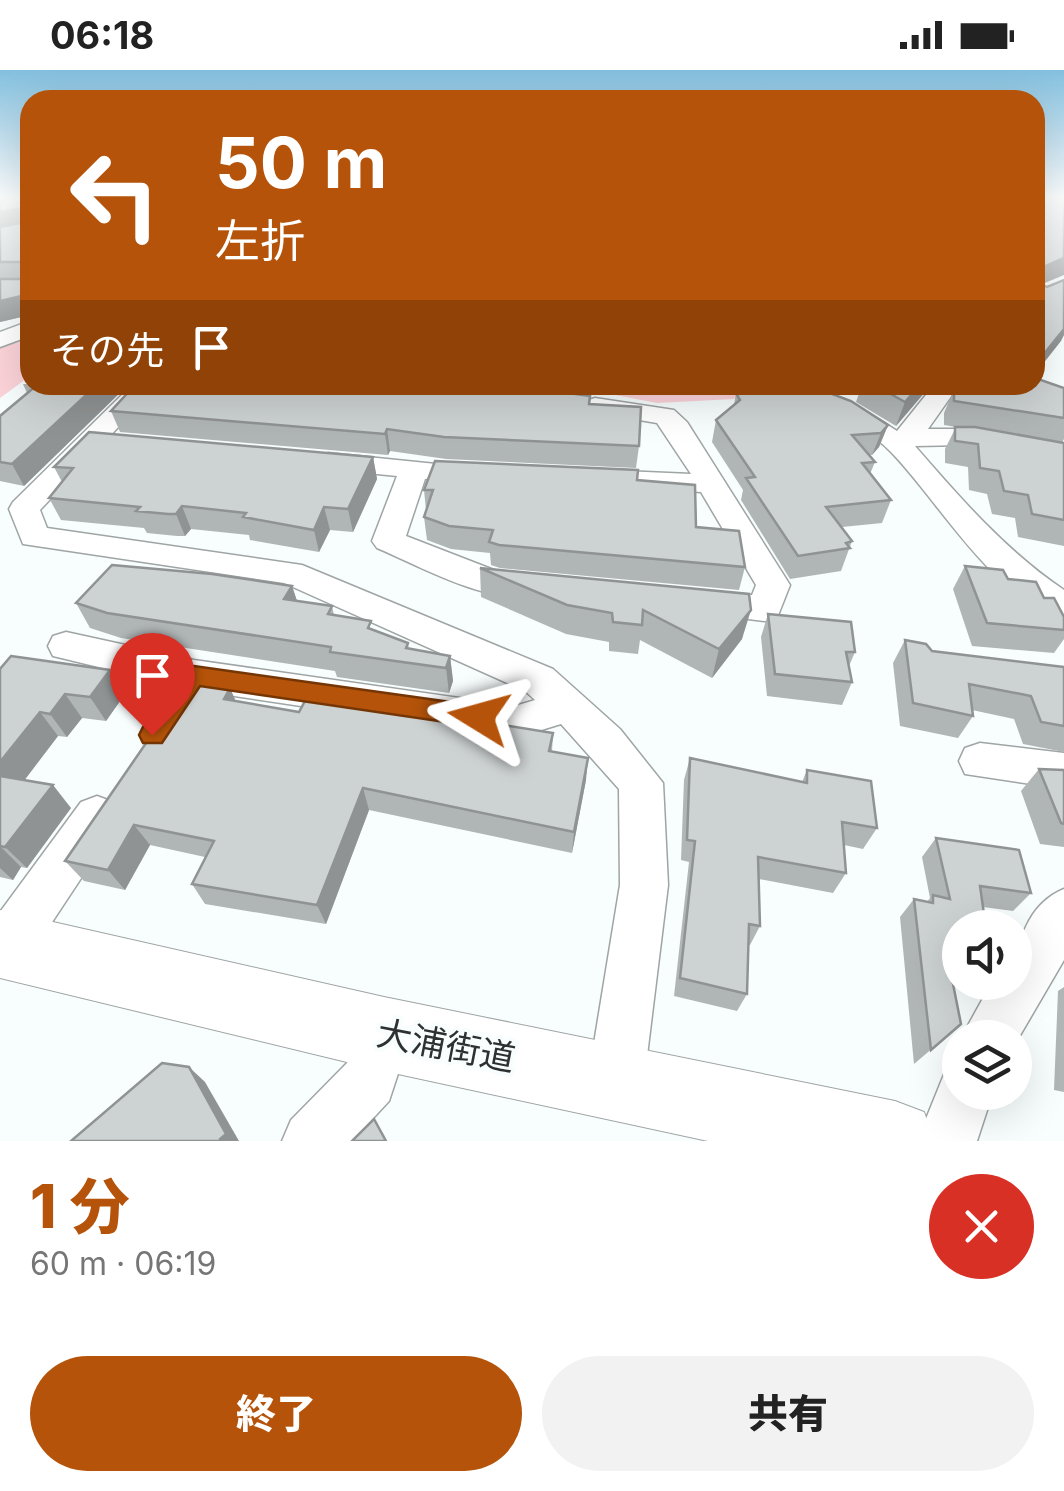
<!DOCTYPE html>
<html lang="ja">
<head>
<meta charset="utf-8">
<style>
	:root { --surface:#fff; --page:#f2f2f2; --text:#222; --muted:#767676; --accent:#b45309 }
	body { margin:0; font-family:Inter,"Noto Sans JP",sans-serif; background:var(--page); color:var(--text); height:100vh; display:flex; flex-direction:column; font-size:38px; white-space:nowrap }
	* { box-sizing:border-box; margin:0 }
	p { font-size:32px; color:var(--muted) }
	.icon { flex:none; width:55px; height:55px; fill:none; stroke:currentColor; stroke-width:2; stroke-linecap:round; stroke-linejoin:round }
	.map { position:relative; height:1071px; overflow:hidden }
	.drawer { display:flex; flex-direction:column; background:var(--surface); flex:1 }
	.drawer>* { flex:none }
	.top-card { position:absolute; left:20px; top:20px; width:1025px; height:305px; border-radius:30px; box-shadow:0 10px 40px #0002; background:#b45309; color:#fff; overflow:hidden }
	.fabs { position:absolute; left:942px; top:840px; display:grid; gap:20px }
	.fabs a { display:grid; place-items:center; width:90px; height:90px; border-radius:50%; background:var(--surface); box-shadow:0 10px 40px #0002; font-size:50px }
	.pin { position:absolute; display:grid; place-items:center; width:85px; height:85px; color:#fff; margin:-102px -42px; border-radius:50% 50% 50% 0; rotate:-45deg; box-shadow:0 0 10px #0007 }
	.pin .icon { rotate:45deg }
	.me { position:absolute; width:110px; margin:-55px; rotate:278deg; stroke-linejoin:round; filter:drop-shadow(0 0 8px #0008) }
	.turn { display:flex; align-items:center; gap:35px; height:210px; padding:0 30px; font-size:45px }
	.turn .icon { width:130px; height:130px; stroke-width:2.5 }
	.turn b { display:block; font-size:70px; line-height:85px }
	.then { display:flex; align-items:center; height:95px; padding:0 30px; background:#0003; gap:20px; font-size:38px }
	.round { display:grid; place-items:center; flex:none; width:105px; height:105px; border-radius:52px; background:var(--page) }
	.overview { display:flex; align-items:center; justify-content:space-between; height:170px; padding:0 30px }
	h1 { font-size:60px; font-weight:800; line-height:75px; color:var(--accent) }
	.button { display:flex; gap:20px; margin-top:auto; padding:20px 30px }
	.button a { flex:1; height:115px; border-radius:60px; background:var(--accent); color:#fff; font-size:40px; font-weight:800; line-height:115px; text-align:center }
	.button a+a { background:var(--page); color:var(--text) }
	.status { display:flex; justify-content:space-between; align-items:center; height:70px; padding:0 50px; background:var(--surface); direction:ltr }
	.status svg { height:28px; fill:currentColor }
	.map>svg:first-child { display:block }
</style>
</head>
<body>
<div class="status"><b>06:18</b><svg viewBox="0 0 49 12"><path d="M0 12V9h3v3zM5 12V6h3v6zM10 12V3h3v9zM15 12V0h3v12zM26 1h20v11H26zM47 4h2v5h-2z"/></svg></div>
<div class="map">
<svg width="1064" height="1071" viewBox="0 0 1064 1071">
	<rect width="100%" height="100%" fill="#f8fdfd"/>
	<g fill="#fbd3d9">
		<polygon points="30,265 30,306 0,328 0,277"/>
		<polygon points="564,315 744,315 734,329 657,333"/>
	</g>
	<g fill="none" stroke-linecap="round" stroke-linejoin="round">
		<defs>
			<g id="street">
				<polygon points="30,251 30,266 0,277 0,262"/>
				<polygon points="132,315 158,315 40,440 47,458 302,495 553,599 620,659 663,713 668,815 644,1010 636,1030 616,1038 596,1030 588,1010 620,815 619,719 561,654 515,668 194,620 53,586 48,576 53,566 66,562 194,590 515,636 535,630 525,621 284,513 23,474 9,439 13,432"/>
				<path d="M757,315C817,315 847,328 897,361L934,315H959L928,359H965L1064,378V394L965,375L915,376C961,429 1006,481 1064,520V549C992,528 940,432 890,381C855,346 806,333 760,320Z"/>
				<polygon points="595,328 674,340 687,352 790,515 777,548 765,551 692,542 687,533 692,524 704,521 752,525 756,515 701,422 613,416 608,410 613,404 623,401 691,404 657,353 586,341 582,336 586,331"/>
				<path d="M328,383L446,395L450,401L446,407L425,409L406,466L499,502L535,508L540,516L535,524C491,537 418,495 377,478L372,471L397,406L318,398L314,392Z"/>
				<polygon points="980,673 1064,683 1064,719 965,704 959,691 965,678"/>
				<polygon points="97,726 113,732 119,746 113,760 25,893 7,900 0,897 0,842 81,732"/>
				<path d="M1064,819V890L1015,974V968H961L992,912H1015C1015,876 1027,834 1064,819Z"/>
				<polygon points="384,937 403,945 411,964 389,1031 352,1071 282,1071 291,1050 347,993 365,945"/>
				<polygon points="960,995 960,1022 993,1022 977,1071 917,1071 945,1002"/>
			</g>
			<polygon id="secondary" points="0,840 384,927 895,1031 924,1042 935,1071 708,1071 384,1001 0,908"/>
		</defs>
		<use href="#street" stroke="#9fa4a4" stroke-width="3"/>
		<use href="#secondary" stroke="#9fa4a4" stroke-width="2"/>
		<use href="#street" fill="#fff" fill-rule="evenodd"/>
		<use href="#secondary" fill="#fff" fill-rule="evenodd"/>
	</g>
	<g fill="#b0b5b5">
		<polygon points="0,127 30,127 30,245 0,252"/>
		<polygon points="23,314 128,315 24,416 0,411 0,346 27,323"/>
		<polygon points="862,315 931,315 896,356 856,332"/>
		<polygon points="1064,318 1064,369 1062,373 1064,373 1064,476 1018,467 1015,448 992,444 987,424 969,420 968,397 945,393 945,379 956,357 944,355 944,343 954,319"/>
		<polygon points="736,323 888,355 879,377 872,385 869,385 875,392 870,404 891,430 882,453 842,457 852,471 841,501 790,509 741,430 743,420 712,372 716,350 734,335"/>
		<polygon points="589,334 639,376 636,398 446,389 390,381 388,385 120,362 111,341"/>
		<polygon points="373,387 377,409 353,462 330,460 319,482 250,470 249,465 191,459 185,466 177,466 147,463 144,458 61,450 49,428 62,412 54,397"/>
		<polygon points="637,410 745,497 739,520 500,498 491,495 490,483 451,479 427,470 424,447 426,440 424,420"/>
		<polygon points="965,496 1008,509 1044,528 1064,547 1064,569 1054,583 972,576 953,519"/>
		<polygon points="480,498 749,524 742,569 712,608 640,570 638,584 609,581 609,572 566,564 481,527"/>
		<polygon points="292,516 297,531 332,536 334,545 408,573 409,579 450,586 453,611 449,623 337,607 335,601 121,568 90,558 76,533"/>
		<polygon points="768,544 855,582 849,596 852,612 842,635 767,626 761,567"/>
		<polygon points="905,570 932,581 1064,597 1064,682 1023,674 1014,649 972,640 973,646 958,668 900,656 893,593"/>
		<polygon points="0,599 125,624 106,651 82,648 67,667 58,666 24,710 71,738 27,798 21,797 13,810 0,807"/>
		<polygon points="230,618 235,631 299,642 323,631 432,637 433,643 553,663 552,682 586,710 572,783 369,740 326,854 205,834 192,814 205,787 150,775 125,820 84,811 65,791"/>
		<polygon points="690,688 802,712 807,700 877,758 863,779 844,775 846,803 833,823 759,809 760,856 750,875 748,875 747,924 737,941 674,926 689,792 681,790 684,710"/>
		<polygon points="1039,699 1064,700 1064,777 1040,774 1021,721"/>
		<polygon points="936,768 1031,823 1013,841 983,837 960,858 960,888 958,891 960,911 954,916 961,954 914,994 900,847 914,829 927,832 930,828 922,787"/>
		<polygon points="1064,917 1064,1022 1054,1020 1058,921"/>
	</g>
	<g fill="#909393">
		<polygon points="25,137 30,155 0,160 0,142"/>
		<polygon points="1064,188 1064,205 1035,217 1043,197"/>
		<polygon points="30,224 30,245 0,252 0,231"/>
		<polygon points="1064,259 1064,265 1061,271 1035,304 1035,295"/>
		<polygon points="97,315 128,315 24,416 12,394"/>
		<polygon points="920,315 931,315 896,356 905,332"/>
		<polygon points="888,355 879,377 872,385 881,363"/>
		<polygon points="387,359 390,381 388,385 385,364"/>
		<polygon points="373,387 377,409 353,462 348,439"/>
		<polygon points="182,436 191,459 185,466 176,444"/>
		<polygon points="324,437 330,460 319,482 314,460"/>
		<polygon points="292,516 300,540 284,529"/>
		<polygon points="751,540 742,569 712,608 719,579"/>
		<polygon points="450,586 453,611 449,623 446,598"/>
		<polygon points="110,600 125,624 106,651 90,627"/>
		<polygon points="230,618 240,641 224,629"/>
		<polygon points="65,624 82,648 67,667 50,644"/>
		<polygon points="40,642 58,666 11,728 0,716 0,692"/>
		<polygon points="588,688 586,710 572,783 574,762"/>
		<polygon points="53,715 71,738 27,798 5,777"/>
		<polygon points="363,718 369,740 326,854 317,835"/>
		<polygon points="134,755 150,775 125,820 108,800"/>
		<polygon points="0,776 21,797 13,810 0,798"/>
		<polygon points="189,997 205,1012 239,1071 220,1071"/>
	</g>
	<g fill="#cdd2d2" stroke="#909393" stroke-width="2.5">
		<polygon points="14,127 30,127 30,224 0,231 0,209 24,209 24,192 0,192 0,157 25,152 25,137 0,142 0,131"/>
		<polygon points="1035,127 1064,127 1064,188 1043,197 1041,214 1047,217 1064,210 1064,259 1035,295"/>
		<polygon points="1035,308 1064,318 1064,348 954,331 954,319 957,315 1035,315"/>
		<polygon points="37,315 97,315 12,394 0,392 0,346"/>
		<polygon points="135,315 510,315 590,326 589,334 641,337 639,376 444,367 387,359 385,364 111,341"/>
		<polygon points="875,315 920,315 905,332"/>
		<polygon points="811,316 851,331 888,355 881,363 852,365 875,392 862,393 891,430 826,437 852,471 846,473 850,478 798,486 746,408 755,407 716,350 740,330 736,323"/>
		<polygon points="955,357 975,357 1064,373 1064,450 1032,444 1028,425 1004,421 999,401 980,398 978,374 955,371"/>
		<polygon points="89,362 373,387 348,439 324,437 314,460 243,447 246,443 182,436 176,444 168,444 136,441 140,437 49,428 73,398 54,397"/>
		<polygon points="435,391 638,400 637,410 695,415 696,457 739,461 745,497 499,475 489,472 493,460 449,456 424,447 433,420 424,420"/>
		<polygon points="112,495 212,504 292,516 284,529 332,536 328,544 371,551 368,558 408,573 406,578 450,586 446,598 330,582 331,577 107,543 76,533"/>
		<polygon points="965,496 1003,500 1008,509 1036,512 1044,528 1054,528 1064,547 1064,560 987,553"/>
		<polygon points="480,498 749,524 751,540 719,579 643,540 642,555 613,552 612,543 567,535"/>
		<polygon points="768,544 851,552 855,582 846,582 852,612 775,604"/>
		<polygon points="905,570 926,574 932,581 1064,597 1064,656 1041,652 1031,626 969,614 973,646 913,633"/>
		<polygon points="11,586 110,600 90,627 65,624 50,644 40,642 0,692 0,599"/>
		<polygon points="188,612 230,618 224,629 299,642 306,629 323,631 325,622 432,637 430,643 553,663 549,681 588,688 574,762 363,718 317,835 192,814 214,771 134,755 108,800 65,791"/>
		<polygon points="690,688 807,713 807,700 871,711 877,758 842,752 846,803 758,787 760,856 749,854 747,924 680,908 695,771 687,770"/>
		<polygon points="1039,699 1064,700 1064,754 1061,753"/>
		<polygon points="0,706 53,715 5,777 0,776"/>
		<polygon points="936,768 1019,780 1031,823 980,816 986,858 960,858 960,873 956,872 960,911 952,909 961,954 931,980 914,829 933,833 933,825 950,829"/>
		<polygon points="162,993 189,997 226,1064 220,1069 220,1071 71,1071"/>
		<polygon points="374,1049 386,1071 352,1071"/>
	</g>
	<linearGradient id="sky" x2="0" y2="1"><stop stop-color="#83bfde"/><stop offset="0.46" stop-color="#fcfefe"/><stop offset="1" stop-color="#fcfefe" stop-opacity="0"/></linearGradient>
	<rect width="1064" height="277" fill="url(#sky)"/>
	<polygon fill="#b45309" stroke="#753606" stroke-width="2.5" points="194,596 479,636 492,647 479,657 200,616 162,673 143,673 139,665 143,657 185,598"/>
	<g text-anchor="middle" stroke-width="8" stroke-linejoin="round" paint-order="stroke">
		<g font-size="35" fill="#2f3131" stroke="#f8fdfd">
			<text transform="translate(446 976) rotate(11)" y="12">大浦街道</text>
		</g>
	</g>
</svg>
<div class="fabs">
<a><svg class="icon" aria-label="sound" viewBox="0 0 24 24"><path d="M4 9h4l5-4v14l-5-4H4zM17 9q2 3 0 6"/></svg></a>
<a><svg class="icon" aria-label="layers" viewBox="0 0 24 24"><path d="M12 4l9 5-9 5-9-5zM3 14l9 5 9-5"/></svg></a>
</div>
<div class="pin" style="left:152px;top:665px;background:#d93025"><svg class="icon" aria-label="arrive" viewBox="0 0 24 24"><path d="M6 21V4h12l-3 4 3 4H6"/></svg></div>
<svg class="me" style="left:479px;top:647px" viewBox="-20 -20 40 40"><path d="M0-17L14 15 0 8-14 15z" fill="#b45309" stroke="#fff" stroke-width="4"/></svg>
<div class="top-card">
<div class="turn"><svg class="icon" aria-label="left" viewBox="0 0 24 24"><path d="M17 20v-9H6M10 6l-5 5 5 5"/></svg><div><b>50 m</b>左折</div></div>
<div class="then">その先<svg class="icon" aria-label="arrive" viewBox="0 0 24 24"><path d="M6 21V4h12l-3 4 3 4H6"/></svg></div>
</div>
</div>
<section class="drawer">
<div class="overview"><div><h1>1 分</h1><p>60 m · 06:19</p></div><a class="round" style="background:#d93025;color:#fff"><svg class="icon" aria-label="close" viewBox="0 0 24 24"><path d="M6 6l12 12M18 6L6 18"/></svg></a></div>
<div class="button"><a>終了</a><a>共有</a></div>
</section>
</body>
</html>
